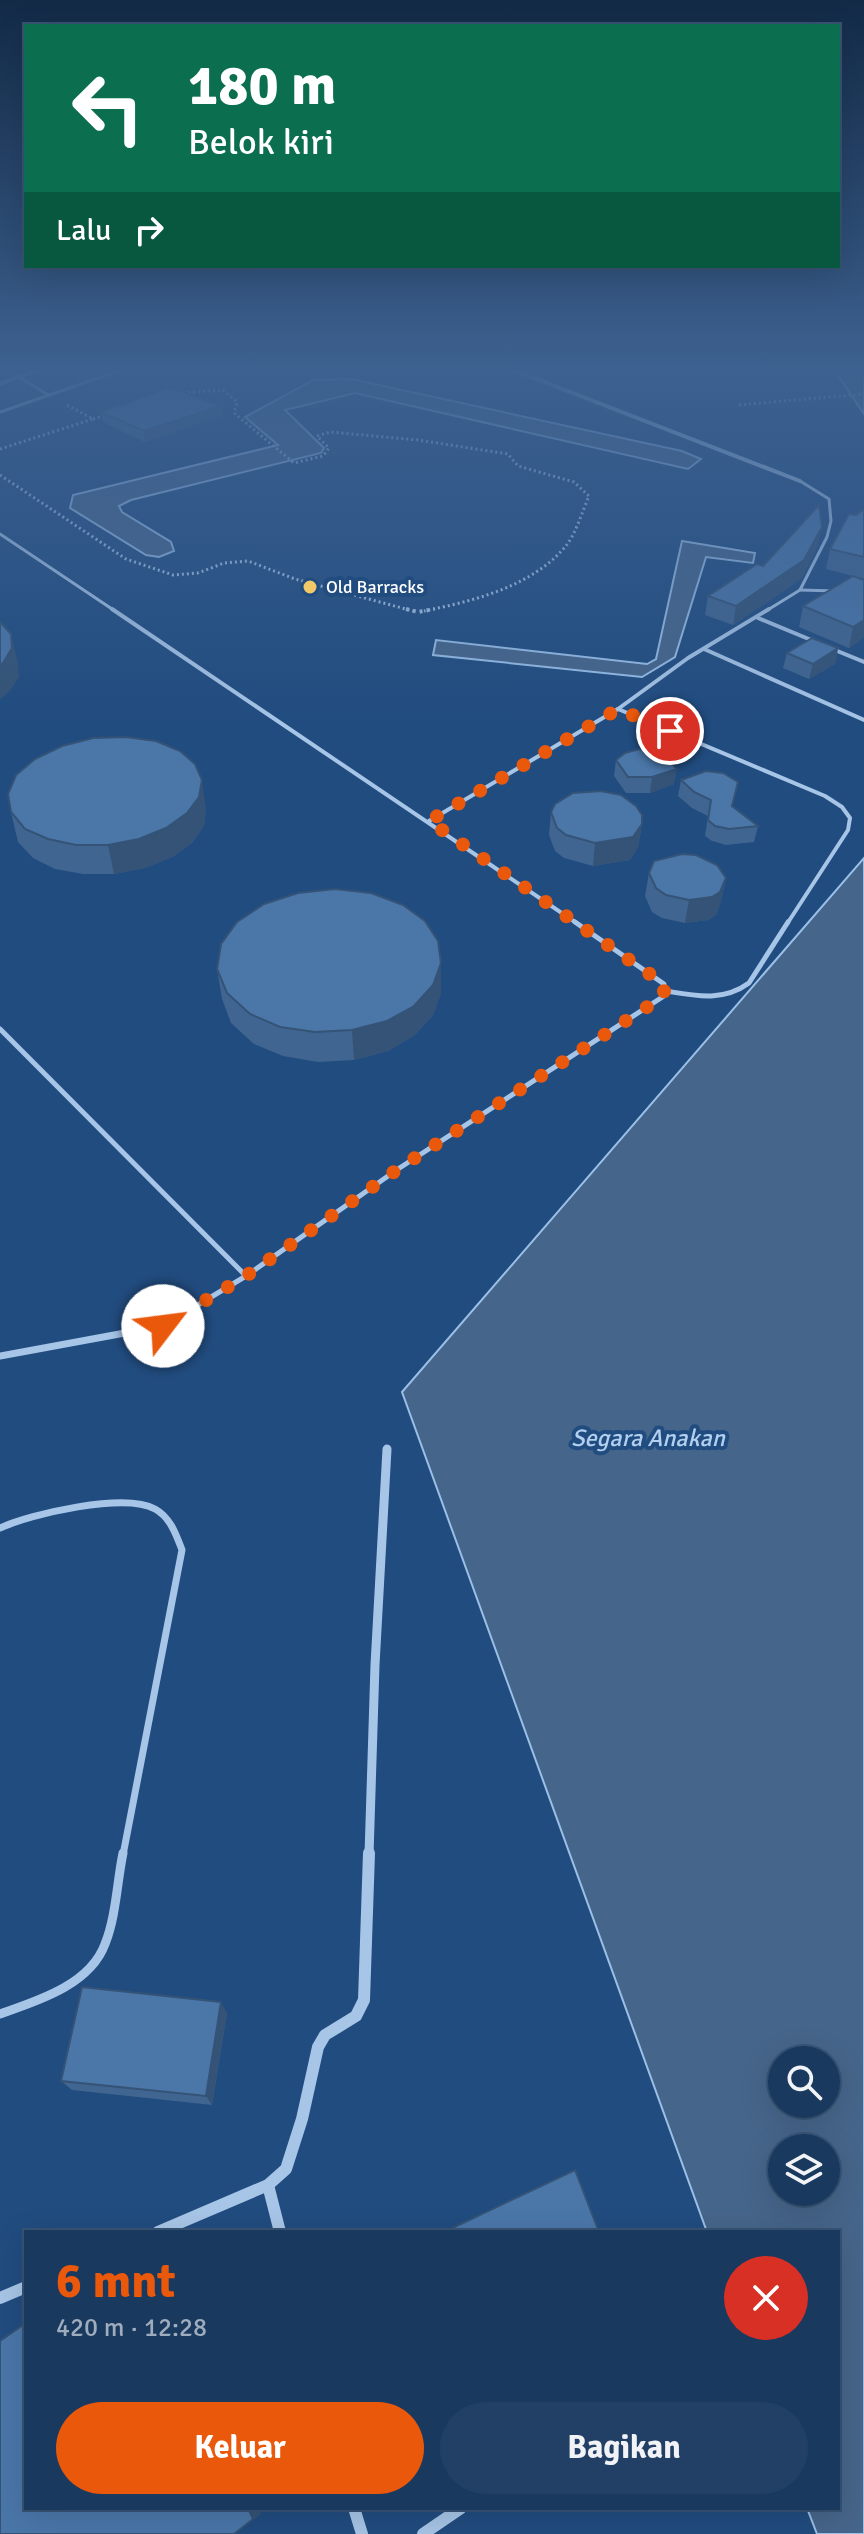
<!DOCTYPE html>
<html lang="id">
<head>
<meta charset="utf-8">
<style>
	:root { --surface:#19395f; --page:#224065; --text:#f1f3f6; --muted:#9facbd; --line:#375374; --accent:#ea580c }
	body { margin:0; font-family:Signika,sans-serif; background:var(--page); color:var(--text); height:100vh; display:flex; flex-direction:column; font-size:30px; white-space:nowrap }
	* { box-sizing:border-box; margin:0 }
	p { font-size:26px; color:var(--muted) }
	.icon { flex:none; width:44px; height:44px; fill:none; stroke:currentColor; stroke-width:2; stroke-linecap:round; stroke-linejoin:round }
	.map { position:relative; flex:1; overflow:hidden }
	.panel { position:absolute; left:24px; top:2230px; width:816px; height:280px; display:flex; flex-direction:column; background:var(--surface); border-radius:0px; box-shadow:0 8px 32px #0002,0 0 0 2px var(--line) }
	.panel>* { flex:none }
	.guide { position:absolute; left:24px; top:24px; width:816px; height:244px; border-radius:0px; box-shadow:0 8px 32px #0002,0 0 0 2px var(--line); background:#0b6e4f; color:#fff; overflow:hidden }
	.fabs { position:absolute; left:768px; top:2046px; display:grid; gap:16px }
	.fabs a { display:grid; place-items:center; width:72px; height:72px; border-radius:50%; background:var(--surface); box-shadow:0 8px 32px #0002,0 0 0 2px var(--line); font-size:40px }
	.pin { position:absolute; display:grid; place-items:center; width:68px; height:68px; color:#fff; margin:-34px; border:4px solid #fff; border-radius:50%; box-shadow:0 2px 8px #0007 }
	.me { position:absolute; width:88px; margin:-44px; rotate:60deg; stroke-linejoin:round; filter:drop-shadow(0 0 6px #0008) }
	.turn { display:flex; align-items:center; gap:28px; height:168px; padding:0 32px; font-size:36px }
	.turn .icon { width:104px; height:104px; stroke-width:2.5 }
	.turn b { display:block; font-size:56px; line-height:68px }
	.then { display:flex; align-items:center; height:76px; padding:0 32px; background:#0003; gap:16px; font-size:30px }
	.round { display:grid; place-items:center; flex:none; width:84px; height:84px; border-radius:42px; background:var(--page) }
	.head { display:flex; align-items:center; justify-content:space-between; height:136px; padding:0 32px }
	h1 { font-size:48px; font-weight:700; line-height:60px; color:var(--accent) }
	.primary-button { display:flex; gap:16px; margin-top:auto; padding:16px 32px }
	.primary-button a { flex:1; height:92px; border-radius:48px; background:var(--accent); color:#fff; font-size:32px; font-weight:700; line-height:92px; text-align:center }
	.primary-button a+a { background:var(--page); color:var(--text) }
	.map>svg:first-child { display:block }
</style>
</head>
<body>
<div class="map">
<svg width="864" height="2534" viewBox="0 0 864 2534">
	<rect width="100%" height="100%" fill="#214c7f"/>
	<g fill="#46658a" stroke="#9ac0e8" stroke-width="2" fill-rule="evenodd">
		<polygon points="832,367 864,367 864,414"/>
		<polygon points="351,379 682,451 701,459 688,469 355,393 285,410 324,448 321,453 131,500 119,506 122,512 171,542 174,551 159,557 146,555 70,508 73,495 278,445 245,417 313,380"/>
		<polygon points="682,541 755,553 753,563 706,557 675,657 642,677 433,655 436,640 647,664 656,659"/>
		<path d="M864,858V2534H817L807,2508H838V2232H707L402,1392ZM826,2060V2104H782V2060ZM782,2148H826V2192H782Z"/>
	</g>
	<g fill="none" stroke-linecap="round" stroke-linejoin="round">
		<g stroke="#a7c5e7" stroke-width="3" stroke-dasharray="2 3" stroke-linecap="butt">
			<path d="M178,393L223,390L237,402L234,413L294,463L323,456L329,448L317,436L330,432L418,440L508,454L518,466L574,482L589,496C582,512 576,534 565,547C531,587 473,601 424,611"/>
			<polyline points="739,405 864,394"/>
			<polyline points="93,419 107,415"/>
			<polyline points="0,449 93,419 65,404"/>
			<polyline points="0,475 126,559 173,575 198,573 224,563 248,561 295,579 413,611"/>
		</g>
		<polyline stroke="#a7c5e7" stroke-width="4" stroke-dasharray="3 4" stroke-linecap="butt" points="406,609 418,612 434,609"/>
		<g stroke="#a7c5e7" stroke-width="3">
			<polyline points="19,377 50,396"/>
			<polyline points="0,412 130,367"/>
			<polyline points="0,534 115,611"/>
			<polyline points="800,590 836,591"/>
			<polyline points="766,611 800,590 827,537 831,521 829,499 800,481"/>
		</g>
		<g stroke="#a7c5e7" stroke-width="4">
			<polyline points="112,609 578,924"/>
			<polyline points="758,618 816,642"/>
			<polyline points="830,648 864,662"/>
			<polyline points="704,649 864,720"/>
			<polyline points="618,709 825,796 842,807 850,818 848,830 787,924"/>
			<polyline points="429,821 618,709 688,658 769,609"/>
		</g>
		<g stroke="#a7c5e7" stroke-width="5">
			<path d="M666,991C696,996 723,1002 749,983L788,922"/>
			<polyline points="0,1029 246,1276"/>
			<polyline points="141,1330 163,1326 246,1276 398,1169 664,996 664,984 575,922"/>
		</g>
		<g stroke="#a7c5e7" stroke-width="7">
			<polyline points="0,1356 152,1328"/>
			<path d="M0,1528C31,1514 125,1492 155,1509C170,1517 176,1534 182,1550L123,1855"/>
		</g>
		<path stroke="#a7c5e7" stroke-width="9" d="M0,2014C37,2001 90,1985 105,1944C116,1917 117,1882 123,1853"/>
		<g stroke="#a7c5e7" stroke-width="4">
			<polyline points="506,367 800,481"/>
			<polyline points="0,384 45,367"/>
		</g>
		<polyline stroke="#a7c5e7" stroke-width="9" points="369,1855 375,1665 387,1449"/>
		<g stroke="#a7c5e7" stroke-width="12">
			<polyline points="268,2185 280,2232"/>
			<polyline points="158,2232 268,2185 286,2169 302,2119 318,2047 325,2035 356,2016 364,2000 369,1853"/>
			<polyline points="0,2298 26,2287"/>
			<polyline points="354,2508 362,2534"/>
			<polyline points="423,2534 461,2508"/>
		</g>
	</g>
	<g fill="#406590">
		<polygon points="101,412 222,416 145,442 103,422"/>
		<polygon points="864,509 864,579 856,577 864,580 864,637 849,648 799,627 803,606 853,576 826,569 830,549 856,515"/>
		<polygon points="818,545 801,579 733,625 705,615 708,596 763,566"/>
		<polygon points="838,648 835,664 809,679 783,668 787,653"/>
		<polygon points="616,760 674,784 650,793 626,793 614,776"/>
		<polygon points="681,780 733,807 758,826 754,842 726,845 712,841 705,836 708,816 692,808 678,796"/>
		<polygon points="206,809 204,826 192,843 172,857 145,868 114,874 83,874 55,869 33,858 18,842 11,812"/>
		<polygon points="551,812 642,824 638,847 630,860 593,866 564,858 555,851 549,835"/>
		<polygon points="649,873 726,878 721,901 716,915 708,920 685,923 662,918 652,912 645,896"/>
		<polygon points="217,969 441,993 433,1015 415,1035 388,1051 354,1060 318,1062 283,1056 254,1044 231,1023 222,999"/>
		<polygon points="227,2013 212,2105 72,2090 61,2081"/>
	</g>
	<g fill="#345376">
		<polygon points="221,406 222,416 145,442 144,431"/>
		<polygon points="822,527 818,545 801,579 733,625 736,606"/>
		<polygon points="864,620 864,637 849,648 853,627"/>
		<polygon points="11,634 18,663 19,677 10,691 0,699 0,665"/>
		<polygon points="838,648 835,664 809,679 813,664"/>
		<polygon points="677,769 674,784 650,793 652,777"/>
		<polygon points="202,780 206,809 204,826 192,843 172,857 145,868 114,874 108,845"/>
		<polygon points="642,824 638,847 630,860 593,866 595,843"/>
		<polygon points="726,878 721,901 716,915 708,920 685,923 689,900"/>
		<polygon points="441,963 441,993 433,1015 415,1035 388,1051 354,1060 352,1030"/>
		<polygon points="221,2002 227,2013 212,2105 206,2096"/>
		<polygon points="248,2508 258,2508 261,2514 235,2534"/>
	</g>
	<g fill="#4a76a8" stroke="#345376" stroke-width="2">
		<polygon points="170,387 221,406 144,431 101,412 136,400"/>
		<polygon points="819,505 822,527 804,560 736,606 708,596 757,564 763,566"/>
		<polygon points="864,509 864,557 830,549 849,514 856,515"/>
		<polygon points="853,576 864,580 864,620 853,627 803,606"/>
		<polygon points="0,622 11,634 12,648 3,663 0,665"/>
		<polygon points="812,638 838,648 813,664 787,653"/>
		<polygon points="126,737 156,741 180,751 195,764 202,780 199,797 187,813 166,828 139,839 108,845 76,845 48,839 25,829 11,812 8,794 16,775 35,759 62,746 93,738"/>
		<polygon points="639,749 662,753 677,769 652,777 628,777 616,760 625,753"/>
		<polygon points="706,771 723,773 738,782 732,806 758,826 729,829 715,826 708,820 711,800 694,792 681,780"/>
		<polygon points="601,791 621,795 636,806 642,815 642,824 633,837 595,843 566,835 557,828 551,812 555,804 573,793"/>
		<polygon points="682,854 696,855 717,865 726,878 720,892 712,897 689,900 666,895 656,888 649,873 654,861"/>
		<polygon points="335,889 371,893 403,905 425,921 438,941 441,963 433,985 414,1006 387,1021 352,1030 315,1032 280,1027 250,1014 227,993 217,969 221,944 237,922 264,904 298,893"/>
		<polygon points="82,1987 221,2002 206,2096 61,2081"/>
		<polygon points="575,2170 599,2232 444,2232"/>
		<polygon points="26,2323 26,2508 248,2508 253,2519 234,2534 0,2534 0,2341"/>
	</g>
	<linearGradient id="sky" x2="0" y2="1"><stop stop-color="#122a46"/><stop offset="0.51" stop-color="#3d6190"/><stop offset="1" stop-color="#3d6190" stop-opacity="0"/></linearGradient>
	<rect width="864" height="722" fill="url(#sky)"/>
	<g fill="none" stroke-linecap="round" stroke-linejoin="round">
		<polyline stroke="#ea580c" stroke-width="14" stroke-dasharray="0 25.2" points="163,1326 246,1276 398,1169 664,996 664,984 429,821 618,709 670,731"/>
	</g>
	<circle fill="#f3c868" stroke="#214c7f" stroke-width="3" cx="310" cy="587" r="8"/>
	<g text-anchor="middle" stroke-width="8" stroke-linejoin="round" paint-order="stroke">
		<g font-size="18" fill="#fff" stroke="#214c7f" text-anchor="start">
			<text x="326" y="593">Old Barracks</text>
		</g>
		<g font-size="24" font-style="italic" fill="#b2cfef" stroke="#214c7f">
			<text x="648" y="1446">Segara Anakan</text>
		</g>
	</g>
</svg>
<div class="fabs">
<a><svg class="icon" aria-label="search" viewBox="0 0 24 24"><circle cx="10" cy="10" r="6"/><path d="M15 15l6 6"/></svg></a>
<a><svg class="icon" aria-label="layers" viewBox="0 0 24 24"><path d="M12 4l9 5-9 5-9-5zM3 14l9 5 9-5"/></svg></a>
</div>
<div class="pin" style="left:670px;top:731px;background:#d93025"><svg class="icon" aria-label="arrive" viewBox="0 0 24 24"><path d="M6 21V4h12l-3 4 3 4H6"/></svg></div>
<svg class="me" style="left:163px;top:1326px" viewBox="-20 -20 40 40"><circle r="19" fill="#fff"/><path d="M0-13L10 11 0 6-10 11z" fill="#ea580c"/></svg>
<div class="guide">
<div class="turn"><svg class="icon" aria-label="left" viewBox="0 0 24 24"><path d="M17 20v-9H6M10 6l-5 5 5 5"/></svg><div><b>180 m</b>Belok kiri</div></div>
<div class="then">Lalu<svg class="icon" aria-label="right" viewBox="0 0 24 24"><path d="M7 20v-9h11M14 6l5 5-5 5"/></svg></div>
</div>
<section class="panel">
<div class="head"><div><h1>6 mnt</h1><p>420 m · 12:28</p></div><a class="round" style="background:#d93025;color:#fff"><svg class="icon" aria-label="close" viewBox="0 0 24 24"><path d="M6 6l12 12M18 6L6 18"/></svg></a></div>
<div class="primary-button"><a>Keluar</a><a>Bagikan</a></div>
</section>
</div>
</body>
</html>
